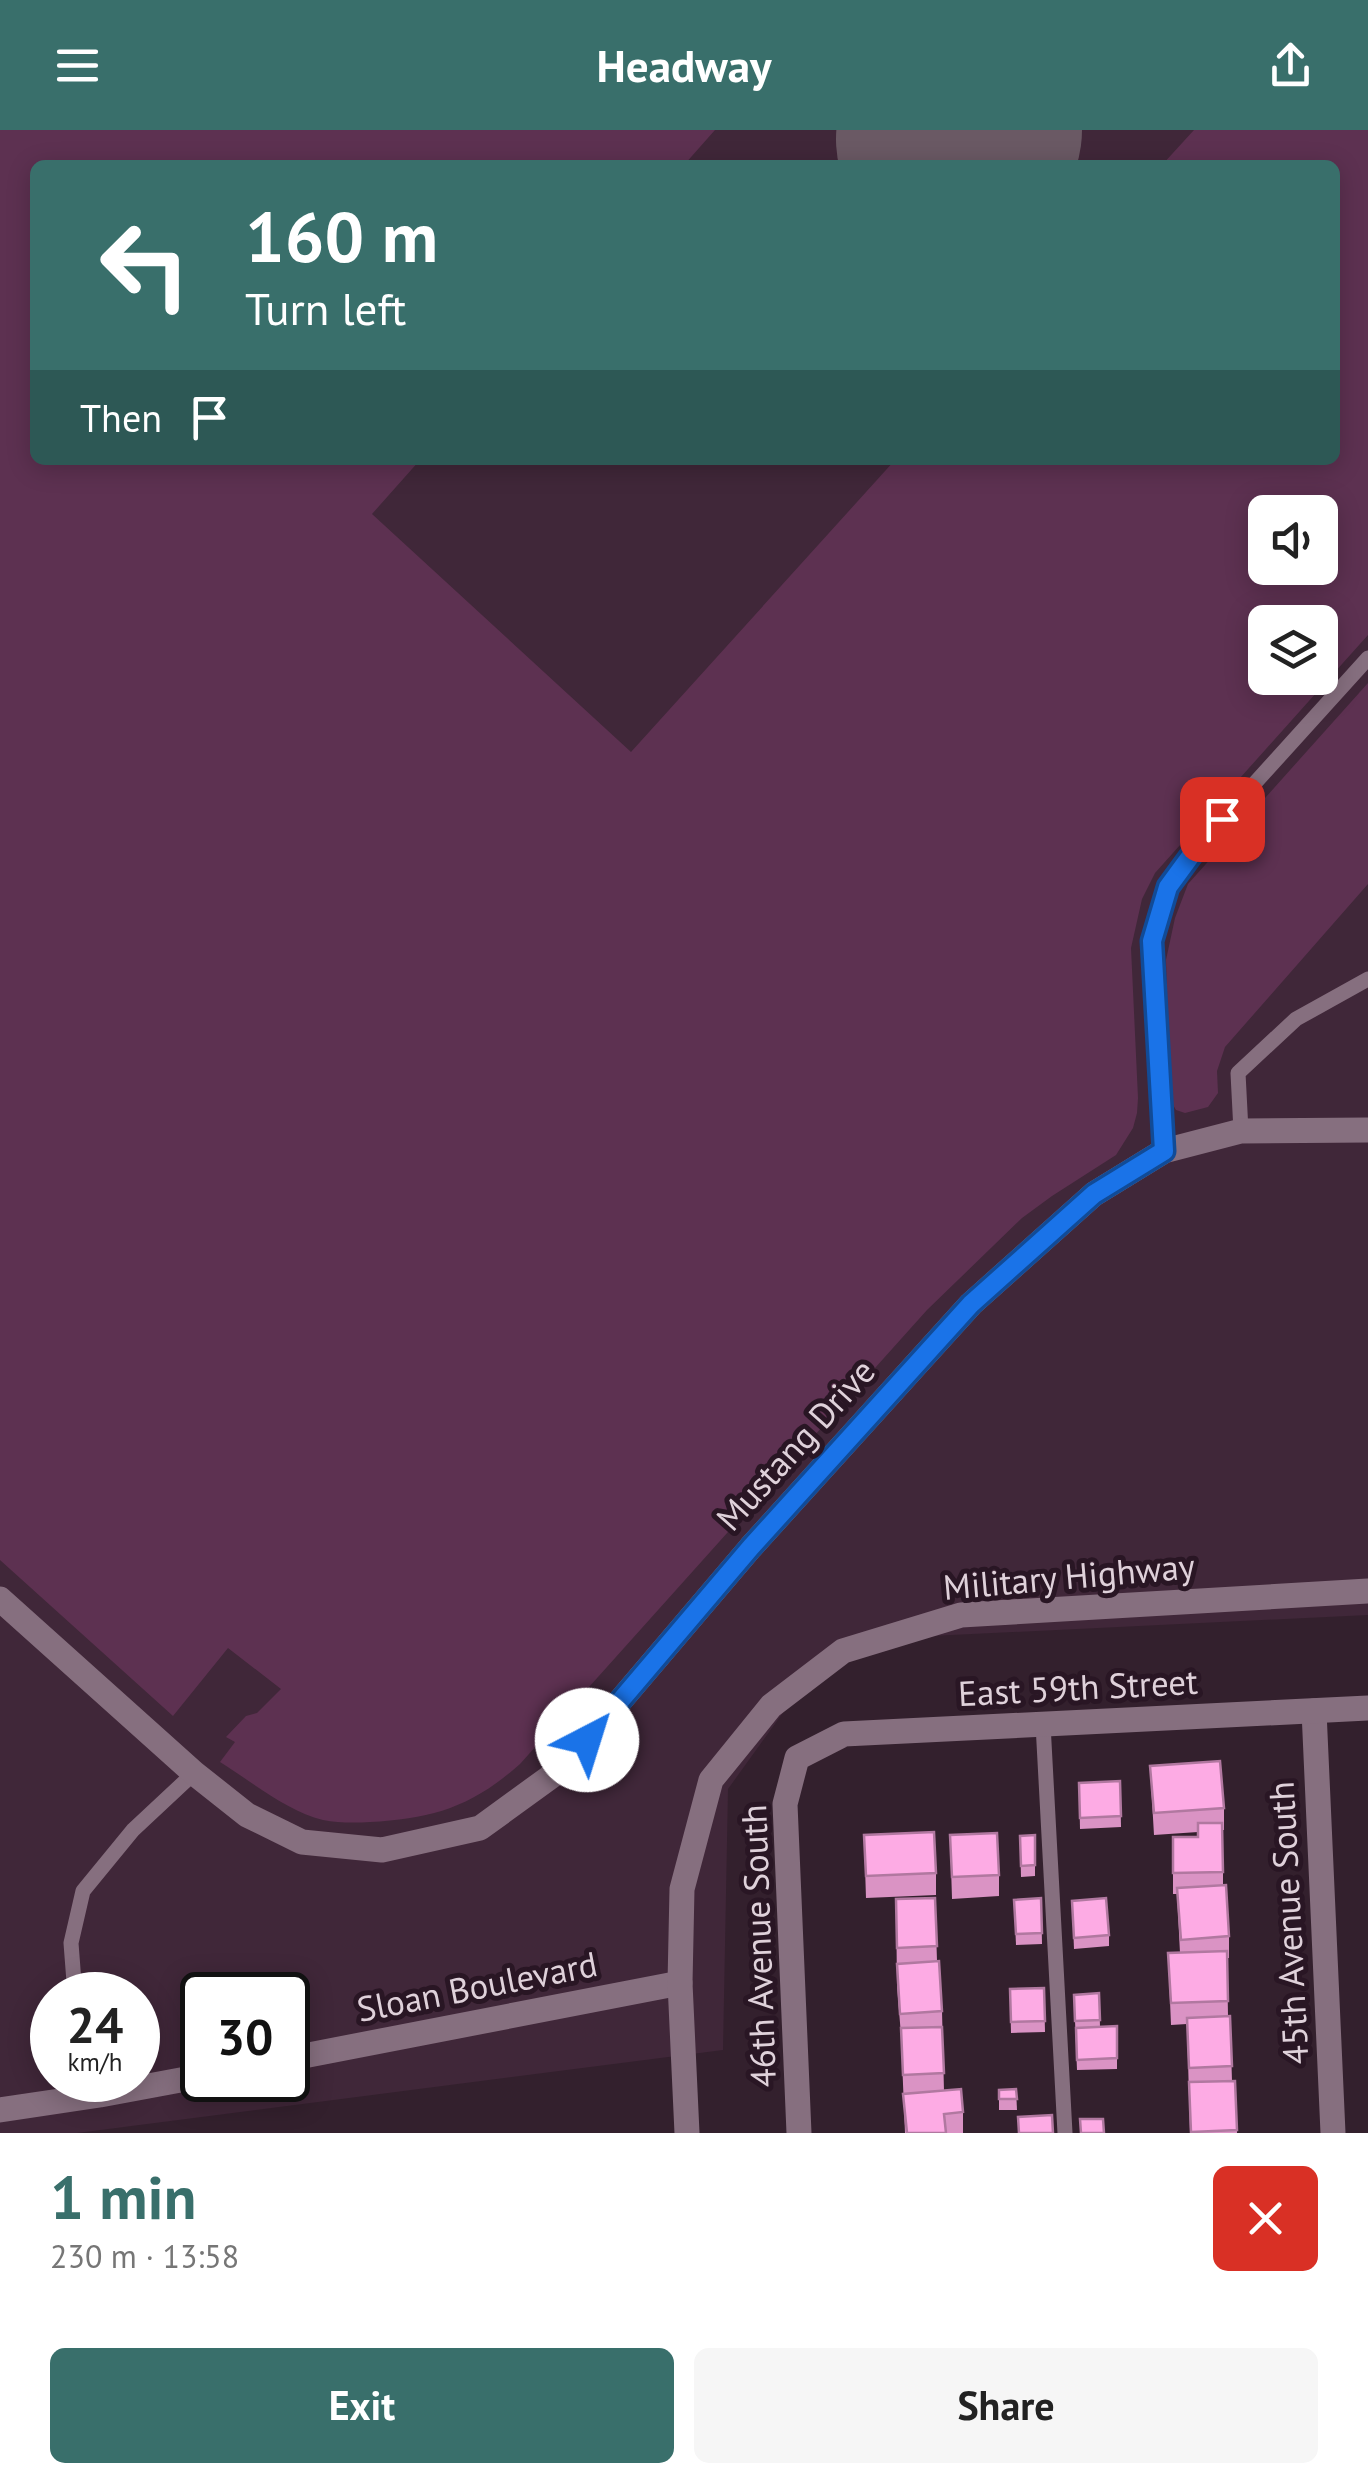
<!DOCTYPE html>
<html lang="en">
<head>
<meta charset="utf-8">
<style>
	:root { --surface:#fff; --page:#f6f6f6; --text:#222; --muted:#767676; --accent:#396f6b }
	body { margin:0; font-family:"PT Sans",sans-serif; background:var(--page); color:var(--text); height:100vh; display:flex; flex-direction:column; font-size:38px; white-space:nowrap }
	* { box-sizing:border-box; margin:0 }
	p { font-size:32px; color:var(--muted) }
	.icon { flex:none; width:55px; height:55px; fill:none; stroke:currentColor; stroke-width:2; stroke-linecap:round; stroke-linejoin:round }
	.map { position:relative; height:2003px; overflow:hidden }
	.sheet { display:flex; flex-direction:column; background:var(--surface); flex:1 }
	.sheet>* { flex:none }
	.guide { position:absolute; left:30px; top:30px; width:1310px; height:305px; border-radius:15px; box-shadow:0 5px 25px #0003; background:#396f6b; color:#fff; overflow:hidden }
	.fabs { position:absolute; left:1248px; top:365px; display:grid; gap:20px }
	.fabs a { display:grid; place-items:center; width:90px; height:90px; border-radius:15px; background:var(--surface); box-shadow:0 5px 25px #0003; font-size:50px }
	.speed { position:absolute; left:30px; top:1842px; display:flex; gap:20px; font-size:50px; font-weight:700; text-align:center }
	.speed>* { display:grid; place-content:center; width:130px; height:130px; border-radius:50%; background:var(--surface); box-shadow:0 5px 25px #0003; line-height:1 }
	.speed small { font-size:25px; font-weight:400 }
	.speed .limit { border:5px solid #111; border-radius:15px; background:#fff; color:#111 }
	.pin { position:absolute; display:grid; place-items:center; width:85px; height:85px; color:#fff; margin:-42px; border-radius:20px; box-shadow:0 5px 15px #0006 }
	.me { position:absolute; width:110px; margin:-55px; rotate:40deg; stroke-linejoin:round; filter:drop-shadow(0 0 8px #0008) }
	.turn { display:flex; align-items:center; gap:35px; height:210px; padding:0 50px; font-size:45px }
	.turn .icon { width:130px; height:130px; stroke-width:2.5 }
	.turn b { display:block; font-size:70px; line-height:85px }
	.then { display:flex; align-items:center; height:95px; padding:0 50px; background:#0003; gap:20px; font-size:38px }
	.round { display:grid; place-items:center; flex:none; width:105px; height:105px; border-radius:15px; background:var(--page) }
	.overview { display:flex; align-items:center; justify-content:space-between; height:170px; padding:0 50px }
	h1 { font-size:60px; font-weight:600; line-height:75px; color:var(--accent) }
	.cta { display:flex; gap:20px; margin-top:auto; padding:20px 50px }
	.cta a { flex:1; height:115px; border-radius:15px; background:var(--accent); color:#fff; font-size:40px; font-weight:600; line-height:115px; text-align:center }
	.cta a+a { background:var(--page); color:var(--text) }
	header { display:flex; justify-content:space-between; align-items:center; height:130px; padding:0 50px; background:var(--accent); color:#fff; font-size:45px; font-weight:600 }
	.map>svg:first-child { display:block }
</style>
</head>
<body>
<header><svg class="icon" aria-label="menu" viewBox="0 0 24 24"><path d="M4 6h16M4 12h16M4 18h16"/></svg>Headway<svg class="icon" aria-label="share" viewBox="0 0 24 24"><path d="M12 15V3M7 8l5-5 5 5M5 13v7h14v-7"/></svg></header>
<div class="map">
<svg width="1368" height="2003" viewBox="0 0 1368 2003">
	<rect width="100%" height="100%" fill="#33202d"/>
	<path fill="#402739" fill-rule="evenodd" d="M0,0H1368V1485L869,1509L790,1573L728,1659L723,1920L77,2003H0ZM35,35H1335V330H35ZM1265,382H1320V438H1265ZM1265,492H1320V548H1265ZM52,1865H138V1950H52ZM202,1865H288V1950H202Z"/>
	<g fill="#5d3151" fill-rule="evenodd">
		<path d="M0,0H715L684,35H35V330H420L372,384L631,622L895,330H1335V35H1162L1194,0H1368V505L1155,743L1142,769L1131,818L1138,968L1137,983L1133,998L1116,1025L1052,1066L1022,1088L927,1180L520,1634C473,1676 433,1689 370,1692C355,1693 338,1693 323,1690C287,1681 252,1652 220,1632L235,1612L226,1607L246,1586L257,1583L281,1559L228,1518L173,1586L0,1430ZM1265,382H1320V438H1265ZM1265,492H1320V548H1265Z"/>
		<polygon points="1368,553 1368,754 1225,917 1217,941 1218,963 1208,977 1185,983 1176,980 1170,970 1166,830 1175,788 1188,754"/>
	</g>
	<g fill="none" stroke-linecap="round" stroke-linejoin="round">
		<polyline stroke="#6a5964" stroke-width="238" points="955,9 963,0"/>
		<g stroke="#866f7f" stroke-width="15">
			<polyline points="1241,1001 1238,943 1296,889 1368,849"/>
			<polyline points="1164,1021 1153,811 1168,757 1198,716 1368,528"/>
			<polyline points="1043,1594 1065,2003"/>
			<polyline points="75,1865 71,1813 83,1761 133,1700 194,1643"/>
		</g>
		<g stroke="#866f7f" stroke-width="25">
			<polyline points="0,1469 194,1643 247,1685 302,1712 382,1720 480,1698 564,1637 751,1417 971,1174 1094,1064 1164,1021 1241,1001 1368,1000"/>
			<polyline points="1314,1581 1333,2003"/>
			<polyline points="288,1929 680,1853"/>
			<polyline points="0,1980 100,1965 202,1946"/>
			<polyline points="687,2003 680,1853 682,1759 711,1650 771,1576 843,1521 961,1485 1368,1461"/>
			<polyline points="799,2003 785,1674 797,1628 844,1604 1368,1578"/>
		</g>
	</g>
	<g fill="#da93c4">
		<polygon points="1150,1636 1224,1678 1224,1700 1223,1700 1223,1755 1229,1806 1229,1828 1227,1828 1228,1886 1230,1886 1232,1951 1235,1951 1237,2003 1190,2003 1187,1894 1171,1895 1168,1823 1180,1823 1177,1764 1173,1764 1173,1707 1198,1707 1198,1702 1154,1705"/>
		<polygon points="1120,1651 1121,1697 1080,1699 1079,1653"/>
		<polygon points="864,1705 936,1743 936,1765 866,1768"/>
		<polygon points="950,1705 999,1745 999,1766 952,1769"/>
		<polygon points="1035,1705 1035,1746 1021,1747 1020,1706"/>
		<polygon points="935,1768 937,1831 942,1881 944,1961 963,1982 963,2003 905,2003 901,1905 897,1856 896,1769"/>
		<polygon points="1041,1768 1042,1814 1016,1815 1014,1770"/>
		<polygon points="1072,1771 1109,1805 1109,1816 1074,1819"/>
		<polygon points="1044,1858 1045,1902 1011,1903 1010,1859"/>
		<polygon points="1099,1863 1100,1897 1117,1896 1117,1939 1077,1940 1074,1865"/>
		<polygon points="1016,1959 1017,1980 999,1980 999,1960"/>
	</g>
	<g fill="#fdabe4" stroke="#b178a0" stroke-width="2.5">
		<polygon points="1220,1631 1224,1678 1154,1683 1150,1636"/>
		<polygon points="1120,1651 1121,1686 1080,1688 1079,1653"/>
		<polygon points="1198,1693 1222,1693 1223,1742 1173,1743 1173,1707 1198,1707"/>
		<polygon points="934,1702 936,1743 866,1746 864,1705"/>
		<polygon points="997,1703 999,1745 952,1747 950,1705"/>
		<polygon points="1035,1705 1035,1735 1021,1736 1020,1706"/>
		<polygon points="1226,1755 1229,1806 1181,1810 1177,1758"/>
		<polygon points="935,1768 937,1816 897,1818 896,1769"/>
		<polygon points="1041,1768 1042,1803 1016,1804 1014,1770"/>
		<polygon points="1106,1768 1109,1805 1074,1808 1072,1771"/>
		<polygon points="1227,1821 1228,1871 1171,1873 1168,1823"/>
		<polygon points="939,1831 942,1881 900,1884 897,1834"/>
		<polygon points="1044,1858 1045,1891 1011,1892 1010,1859"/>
		<polygon points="1099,1863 1100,1890 1075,1891 1074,1865"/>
		<polygon points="1230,1886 1232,1936 1189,1938 1187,1888"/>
		<polygon points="1117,1896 1117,1928 1077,1930 1076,1898"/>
		<polygon points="942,1897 944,1943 903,1945 901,1898"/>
		<polygon points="1235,1951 1237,2000 1191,2002 1189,1952"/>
		<polygon points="961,1959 963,1982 944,1984 946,2003 907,2003 903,1964"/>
		<polygon points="1016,1959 1017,1969 999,1969 999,1960"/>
		<polygon points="1052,1985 1053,2003 1019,2003 1018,1987"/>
		<polygon points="1080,1989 1103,1989 1104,2003 1081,2003"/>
	</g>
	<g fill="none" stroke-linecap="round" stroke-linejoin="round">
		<defs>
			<polyline id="route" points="587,1610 751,1417 971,1174 1094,1064 1164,1021 1152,811 1168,757 1198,716 1222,689"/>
		</defs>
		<use href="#route" stroke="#114b97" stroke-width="25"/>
		<use href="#route" stroke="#1a73e8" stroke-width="18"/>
	</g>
	<g text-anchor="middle" stroke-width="10" stroke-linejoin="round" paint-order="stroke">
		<g font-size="35" fill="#dfd1da" stroke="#291624">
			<text transform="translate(796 1315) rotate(-48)" y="12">Mustang Drive</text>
			<text transform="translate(1069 1447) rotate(-5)" y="12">Military Highway</text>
			<text transform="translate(1078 1558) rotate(-3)" y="12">East 59th Street</text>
			<text transform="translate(1289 1793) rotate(-93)" y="12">45th Avenue South</text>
			<text transform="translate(759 1816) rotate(-92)" y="12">46th Avenue South</text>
			<text transform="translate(477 1857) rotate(-11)" y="12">Sloan Boulevard</text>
		</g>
	</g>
</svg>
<div class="fabs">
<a><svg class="icon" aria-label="sound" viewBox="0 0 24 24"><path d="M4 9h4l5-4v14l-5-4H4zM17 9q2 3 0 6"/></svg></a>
<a><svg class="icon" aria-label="layers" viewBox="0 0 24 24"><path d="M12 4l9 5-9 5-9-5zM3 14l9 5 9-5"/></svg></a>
</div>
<div class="speed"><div>24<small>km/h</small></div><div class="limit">30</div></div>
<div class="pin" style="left:1222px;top:689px;background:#d93025"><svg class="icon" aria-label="arrive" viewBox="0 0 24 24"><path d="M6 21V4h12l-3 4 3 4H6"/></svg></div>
<svg class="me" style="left:587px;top:1610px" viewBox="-20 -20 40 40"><circle r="19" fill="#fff"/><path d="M0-13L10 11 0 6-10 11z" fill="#1a73e8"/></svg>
<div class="guide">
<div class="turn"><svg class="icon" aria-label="left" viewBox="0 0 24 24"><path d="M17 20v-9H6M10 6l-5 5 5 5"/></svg><div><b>160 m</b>Turn left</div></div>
<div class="then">Then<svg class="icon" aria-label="arrive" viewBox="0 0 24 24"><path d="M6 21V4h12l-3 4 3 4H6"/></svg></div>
</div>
</div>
<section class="sheet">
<div class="overview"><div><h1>1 min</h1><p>230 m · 13:58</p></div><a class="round" style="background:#d93025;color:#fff"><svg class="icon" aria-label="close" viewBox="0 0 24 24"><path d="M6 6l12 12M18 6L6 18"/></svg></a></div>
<div class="cta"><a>Exit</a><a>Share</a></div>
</section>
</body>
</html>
